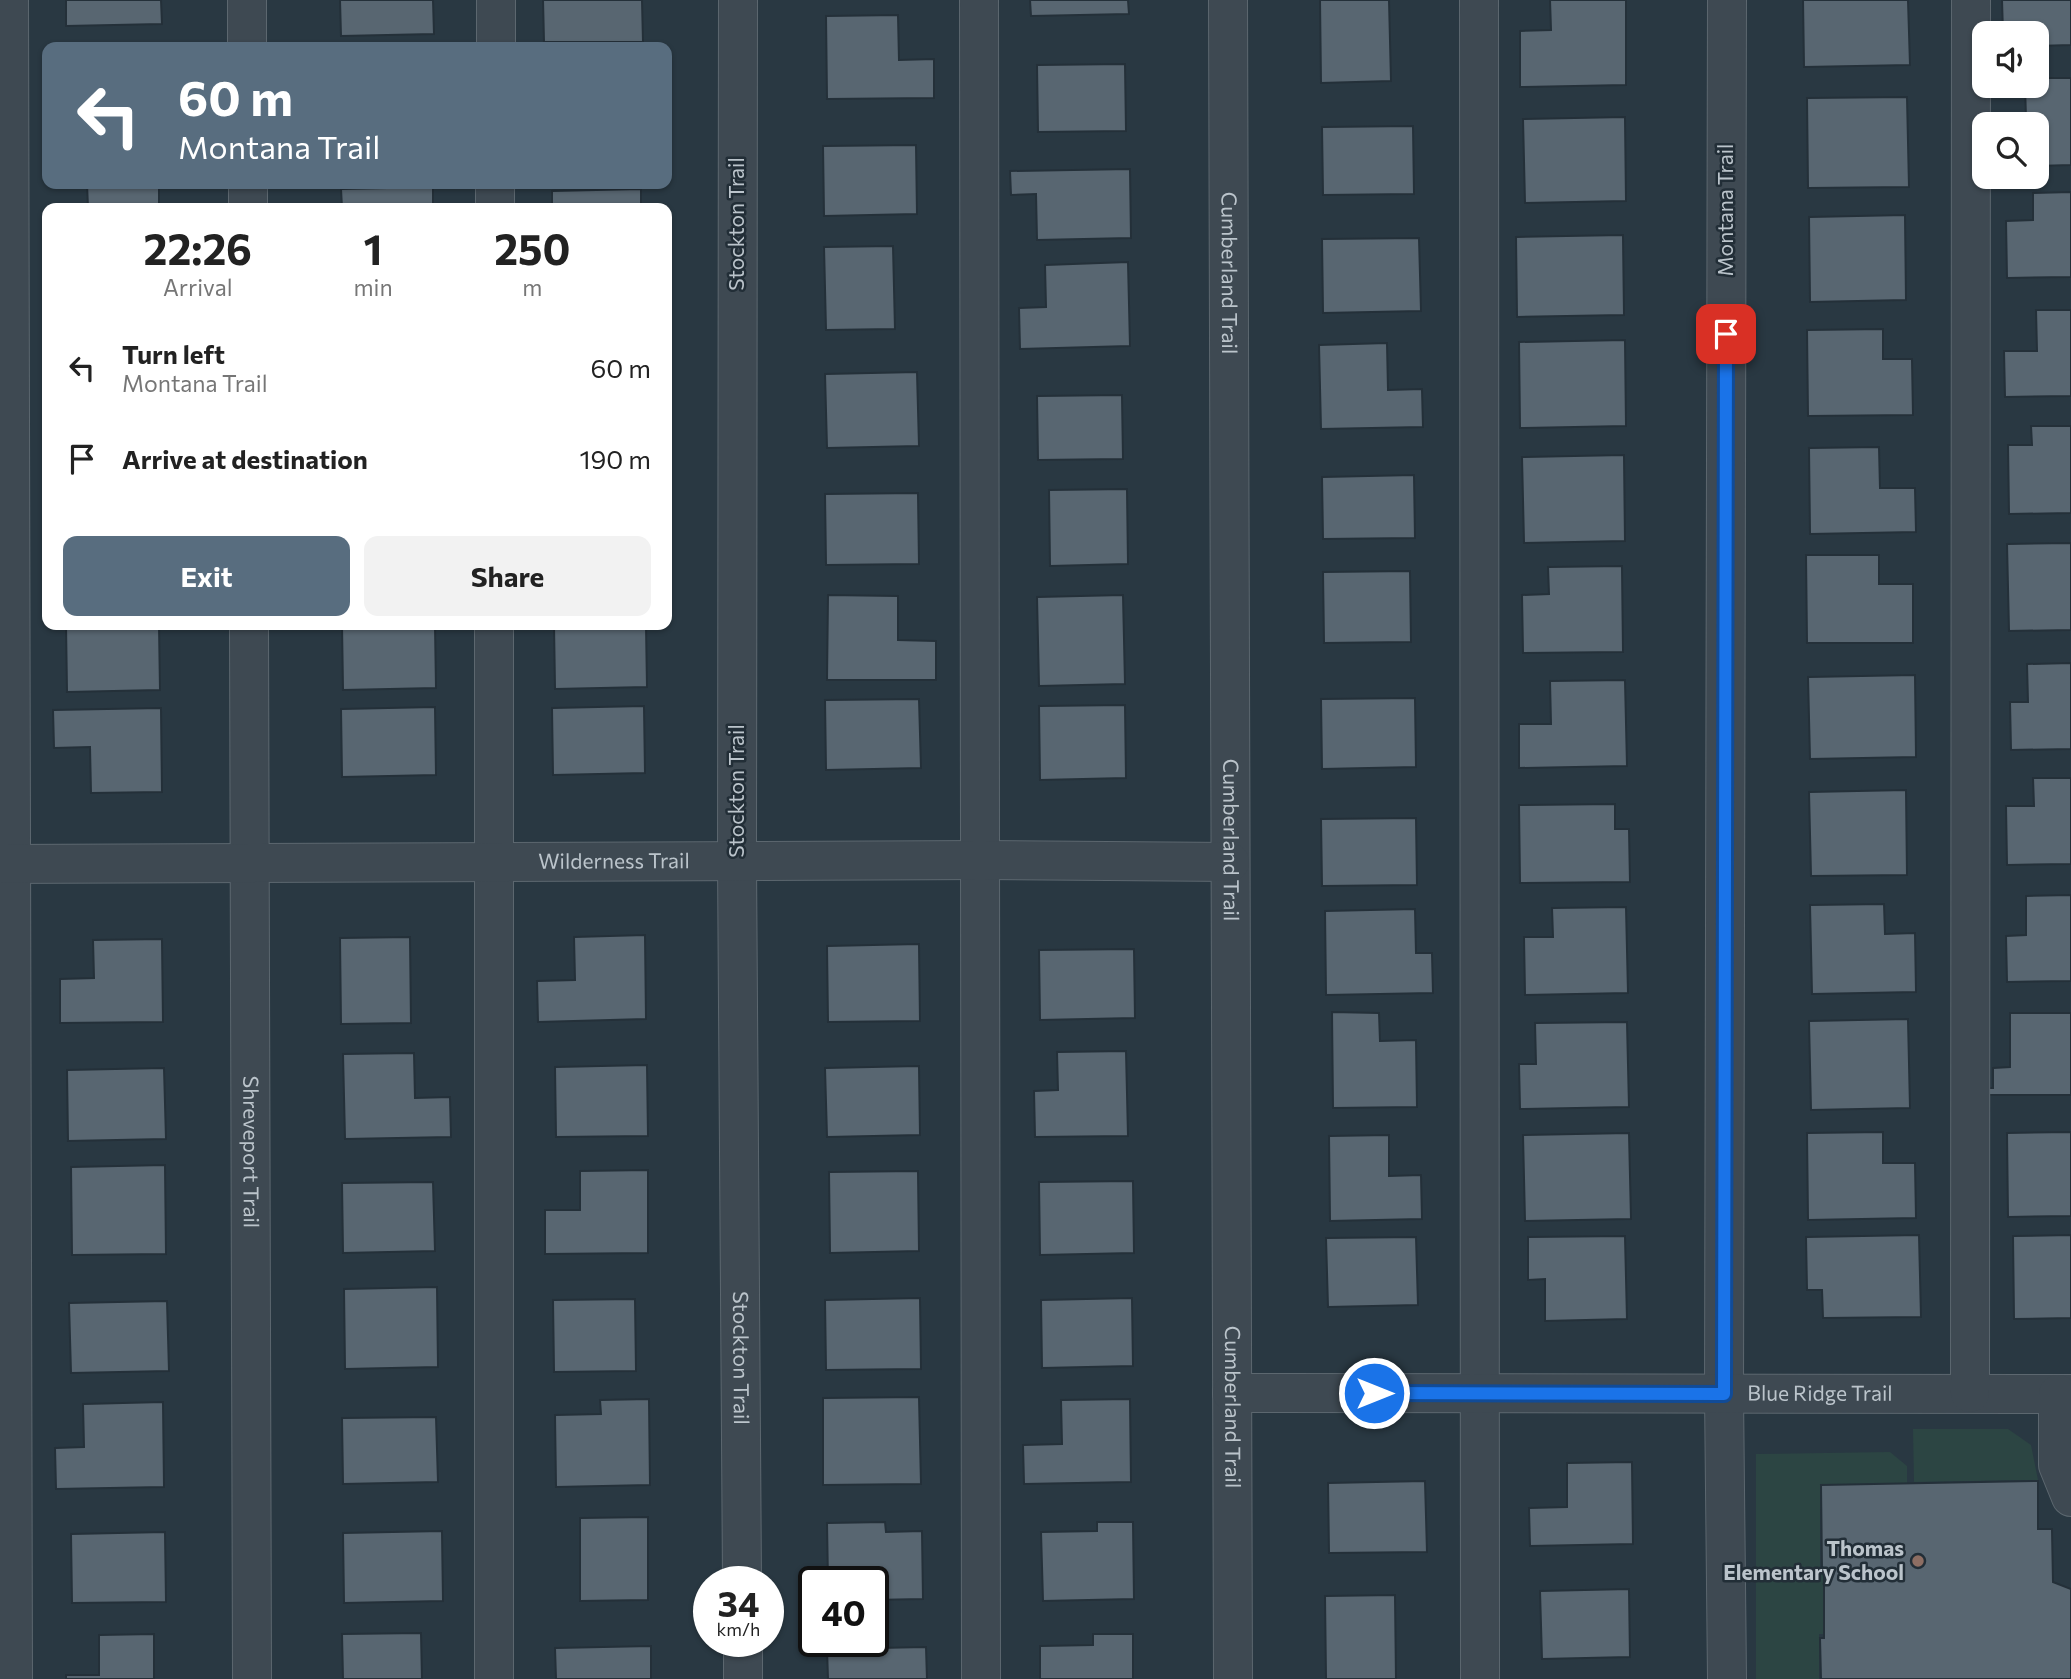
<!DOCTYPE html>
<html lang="en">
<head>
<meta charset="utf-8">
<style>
	:root { --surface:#fff; --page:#f2f2f2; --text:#222; --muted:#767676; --accent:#586d7f }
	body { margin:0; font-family:Commissioner,sans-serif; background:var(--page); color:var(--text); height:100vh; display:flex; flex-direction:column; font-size:26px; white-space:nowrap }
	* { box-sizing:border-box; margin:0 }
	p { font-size:23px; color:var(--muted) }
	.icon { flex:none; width:38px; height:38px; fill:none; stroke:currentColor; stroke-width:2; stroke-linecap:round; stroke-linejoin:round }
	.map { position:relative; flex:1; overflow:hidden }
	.panel { position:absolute; left:42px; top:203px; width:630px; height:427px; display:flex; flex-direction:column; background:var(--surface); border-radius:14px; box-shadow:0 2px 5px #0004 }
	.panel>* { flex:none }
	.guide { position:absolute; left:42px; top:42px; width:630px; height:147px; border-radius:14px; box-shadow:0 2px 5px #0004; background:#586d7f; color:#fff; overflow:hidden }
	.controls { position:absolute; left:1972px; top:21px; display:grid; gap:14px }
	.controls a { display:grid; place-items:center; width:77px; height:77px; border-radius:14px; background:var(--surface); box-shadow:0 2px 5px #0004; font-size:35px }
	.speed { position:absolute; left:693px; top:1566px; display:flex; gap:14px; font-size:35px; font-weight:700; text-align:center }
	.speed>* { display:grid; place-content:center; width:91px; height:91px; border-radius:50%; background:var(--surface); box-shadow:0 2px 5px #0004; line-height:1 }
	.speed small { font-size:18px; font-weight:400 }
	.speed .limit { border:4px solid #111; border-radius:10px; background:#fff; color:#111 }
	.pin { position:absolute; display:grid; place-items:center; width:60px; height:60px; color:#fff; margin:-30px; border-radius:14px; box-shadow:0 4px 10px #0006 }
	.me { position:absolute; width:77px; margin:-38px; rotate:90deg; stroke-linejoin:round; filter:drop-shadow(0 0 5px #0008) }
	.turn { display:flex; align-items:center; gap:24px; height:147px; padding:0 21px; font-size:32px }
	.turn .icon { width:91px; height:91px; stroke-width:2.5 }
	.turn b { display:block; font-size:49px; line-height:60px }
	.eta { display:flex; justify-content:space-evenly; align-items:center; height:119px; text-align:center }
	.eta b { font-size:42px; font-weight:700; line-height:49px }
	.cta { display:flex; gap:14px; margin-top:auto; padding:14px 21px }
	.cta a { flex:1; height:80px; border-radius:14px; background:var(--accent); color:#fff; font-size:28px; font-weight:700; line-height:80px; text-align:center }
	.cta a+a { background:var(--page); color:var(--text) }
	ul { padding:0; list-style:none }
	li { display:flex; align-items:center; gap:21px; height:91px; padding:0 21px }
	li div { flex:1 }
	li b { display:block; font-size:26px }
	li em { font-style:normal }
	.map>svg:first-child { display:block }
</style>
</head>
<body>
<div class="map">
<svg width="2071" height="1679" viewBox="0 0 2071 1679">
	<rect width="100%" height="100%" fill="#293842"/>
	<g fill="#2c4543">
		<polygon points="1913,1429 2008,1429 2031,1445 2038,1480 1914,1482"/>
		<polygon points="1890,1452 1907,1466 1907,1483 1820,1485 1820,1570 1824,1570 1823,1634 1819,1634 1819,1679 1756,1679 1756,1454"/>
	</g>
	<g fill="#586671" stroke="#243039" stroke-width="2">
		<polygon points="66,0 161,0 162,24 66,26"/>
		<polygon points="340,0 433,0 434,34 341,36"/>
		<polygon points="543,0 642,0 643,42 544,42"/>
		<polygon points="1030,0 1128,0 1129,14 1031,16"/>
		<polygon points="1320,0 1389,0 1391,81 1321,83"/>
		<polygon points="1550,0 1626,0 1626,85 1520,87 1520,31 1551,30"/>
		<polygon points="1803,0 1908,0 1910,65 1804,67"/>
		<polygon points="2002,0 2071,0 2071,45 2037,46 2037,33 2003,33"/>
		<polygon points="898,15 899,60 934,59 934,98 827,99 826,16"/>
		<polygon points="1125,64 1126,131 1038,132 1037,65"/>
		<polygon points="2037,78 2071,78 2071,165 2037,166 2037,124 2010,124 2010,118 2026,118 2025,86 2037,86"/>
		<polygon points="1907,97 1909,187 1808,188 1807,98"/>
		<polygon points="1625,117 1626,201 1525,203 1523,119"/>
		<polygon points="1413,126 1414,194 1323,195 1322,127"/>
		<polygon points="916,145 917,214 824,216 823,146"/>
		<polygon points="1130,169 1131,238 1037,240 1036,194 1011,195 1010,171"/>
		<polygon points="87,184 159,184 159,208 88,208"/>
		<polygon points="433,187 433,208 342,208 341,189"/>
		<polygon points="641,189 641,208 552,208 552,191"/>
		<polygon points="2071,192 2071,277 2007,278 2006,221 2033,220 2033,193"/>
		<polygon points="1905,215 1906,300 1810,302 1809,217"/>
		<polygon points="1623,235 1624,315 1517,317 1516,237"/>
		<polygon points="1419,238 1421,311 1323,313 1322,239"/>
		<polygon points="893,246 895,329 826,330 824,247"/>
		<polygon points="1128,262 1130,346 1020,349 1019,308 1046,307 1045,265"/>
		<polygon points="2036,310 2071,310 2071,396 2005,397 2004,351 2037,351"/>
		<polygon points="1883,329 1883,359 1912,359 1913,415 1808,416 1807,330"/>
		<polygon points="1625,340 1626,426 1520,428 1519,342"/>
		<polygon points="1387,343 1388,390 1422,389 1423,427 1321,429 1319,345"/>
		<polygon points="917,372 919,446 827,448 825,374"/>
		<polygon points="1122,395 1123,459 1038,460 1037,396"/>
		<polygon points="2031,426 2071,426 2071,513 2009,514 2008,445 2032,445"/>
		<polygon points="1879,447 1880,488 1915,488 1916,532 1810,534 1809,448"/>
		<polygon points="1624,455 1625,541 1524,543 1522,457"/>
		<polygon points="1414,475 1415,538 1323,539 1322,477"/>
		<polygon points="1127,489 1128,564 1050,566 1049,490"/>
		<polygon points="918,493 919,564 826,565 825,494"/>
		<polygon points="2071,543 2071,630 2009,631 2007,544"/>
		<polygon points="1806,555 1879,555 1879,584 1913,584 1913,643 1807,643"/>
		<polygon points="1622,566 1623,652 1523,653 1522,595 1549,594 1548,567"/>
		<polygon points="1410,571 1411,642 1324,643 1323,572"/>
		<polygon points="828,595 898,596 898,640 936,641 936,680 827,680"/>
		<polygon points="1123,595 1125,684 1039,686 1037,597"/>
		<polygon points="66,625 159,625 160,690 67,692"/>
		<polygon points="342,625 435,625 436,688 343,690"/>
		<polygon points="554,625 646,625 647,687 555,689"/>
		<polygon points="2071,663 2071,749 2011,750 2010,702 2028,702 2027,664"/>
		<polygon points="1915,675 1916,757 1810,759 1808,677"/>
		<polygon points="1625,680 1627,766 1519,768 1519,724 1551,724 1550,681"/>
		<polygon points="1415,698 1416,767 1322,769 1321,699"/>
		<polygon points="919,699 921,768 826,770 825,700"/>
		<polygon points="1125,705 1126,778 1040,780 1039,706"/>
		<polygon points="644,706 645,773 553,775 552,708"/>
		<polygon points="435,707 436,775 342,777 341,709"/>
		<polygon points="161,708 162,792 91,793 90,747 54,748 53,710"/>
		<polygon points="2033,778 2071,778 2071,864 2007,865 2006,806 2034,806"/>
		<polygon points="1906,790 1907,875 1811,876 1809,792"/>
		<polygon points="1615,804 1615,829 1629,829 1630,882 1520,883 1519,805"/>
		<polygon points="1416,818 1417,885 1322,886 1321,819"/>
		<polygon points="2071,895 2071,981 2007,982 2006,936 2026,935 2026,896"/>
		<polygon points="1884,904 1885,934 1915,933 1916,992 1812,994 1810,905"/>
		<polygon points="1626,907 1628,993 1525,995 1524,937 1553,937 1552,908"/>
		<polygon points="1415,909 1416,953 1432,953 1433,993 1326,995 1325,911"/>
		<polygon points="645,935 646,1019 538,1022 537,981 575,980 574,937"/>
		<polygon points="410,937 411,1023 341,1024 340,938"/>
		<polygon points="162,939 163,1022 60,1023 60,979 94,978 93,940"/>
		<polygon points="919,944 920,1021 828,1022 827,946"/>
		<polygon points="1134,949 1135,1018 1040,1020 1039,950"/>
		<polygon points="1332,1012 1379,1013 1380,1041 1416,1040 1417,1107 1333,1108"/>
		<polygon points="2010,1013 2071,1013 2071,1095 1980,1095 1980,1088 1993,1088 1993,1068 2010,1067"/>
		<polygon points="1908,1019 1910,1108 1811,1110 1809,1021"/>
		<polygon points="1627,1022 1629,1107 1520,1109 1519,1064 1536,1064 1535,1023"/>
		<polygon points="1126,1051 1128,1136 1035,1137 1034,1091 1058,1090 1057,1052"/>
		<polygon points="414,1053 415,1098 450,1097 451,1137 345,1139 343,1054"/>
		<polygon points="647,1065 648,1136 556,1137 555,1067"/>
		<polygon points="919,1066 920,1135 827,1137 825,1068"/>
		<polygon points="164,1068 166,1139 68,1141 67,1070"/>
		<polygon points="1883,1132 1883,1163 1915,1163 1916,1218 1808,1220 1807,1133"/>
		<polygon points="2071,1132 2071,1216 2008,1217 2007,1133"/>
		<polygon points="1629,1133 1631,1219 1525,1221 1523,1135"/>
		<polygon points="1389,1135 1389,1176 1421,1175 1422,1219 1330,1221 1329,1136"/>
		<polygon points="165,1165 166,1254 72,1255 71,1167"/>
		<polygon points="648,1170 648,1253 545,1254 545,1210 580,1210 580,1171"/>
		<polygon points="918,1171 919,1251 830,1253 829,1172"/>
		<polygon points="1133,1181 1134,1253 1040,1255 1039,1182"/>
		<polygon points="433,1182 435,1251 343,1253 342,1183"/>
		<polygon points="1919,1235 1921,1317 1823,1318 1822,1290 1807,1290 1806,1237"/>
		<polygon points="2071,1235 2071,1318 2014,1319 2013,1236"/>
		<polygon points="1625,1236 1627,1319 1545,1321 1545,1279 1528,1280 1528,1237"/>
		<polygon points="1416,1237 1418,1305 1328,1307 1326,1238"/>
		<polygon points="437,1287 438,1367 345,1369 344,1289"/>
		<polygon points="920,1298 921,1369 826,1370 825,1300"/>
		<polygon points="1132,1298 1133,1366 1042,1368 1041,1300"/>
		<polygon points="635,1299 636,1371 554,1372 553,1300"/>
		<polygon points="167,1301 169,1371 71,1373 69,1303"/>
		<polygon points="919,1397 921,1484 823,1485 823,1398"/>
		<polygon points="649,1399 650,1485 556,1487 555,1415 601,1414 600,1400"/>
		<polygon points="1130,1399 1131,1482 1024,1484 1023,1445 1062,1444 1061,1400"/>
		<polygon points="163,1402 164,1487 56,1489 55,1448 84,1447 83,1404"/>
		<polygon points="436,1417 438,1482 343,1484 342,1418"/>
		<polygon points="1632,1462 1633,1544 1530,1546 1529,1508 1567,1507 1567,1463"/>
		<polygon points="1425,1481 1427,1552 1329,1553 1328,1483"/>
		<polygon points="2038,1481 2038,1529 2052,1529 2053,1582 2071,1589 2071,1679 1821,1679 1820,1638 1824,1638 1824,1570 1822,1570 1821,1485"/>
		<polygon points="648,1517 648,1600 580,1601 580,1518"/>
		<polygon points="885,1522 886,1532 922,1531 923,1599 873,1600 873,1582 828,1582 827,1523"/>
		<polygon points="1097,1522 1133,1522 1134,1599 1043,1601 1041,1532 1097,1531"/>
		<polygon points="442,1531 443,1601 344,1603 343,1533"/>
		<polygon points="165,1532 166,1602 72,1603 71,1534"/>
		<polygon points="1629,1589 1630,1657 1542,1659 1540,1591"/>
		<polygon points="1395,1595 1396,1679 1326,1679 1325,1596"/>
		<polygon points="421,1633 422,1679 343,1679 342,1634"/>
		<polygon points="154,1634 154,1679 66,1679 66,1675 99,1675 99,1635"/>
		<polygon points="1093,1634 1133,1634 1133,1679 1040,1679 1040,1646 1093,1645"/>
		<polygon points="651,1646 651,1679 556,1679 555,1648"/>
		<polygon points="926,1647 927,1679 828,1679 827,1649"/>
	</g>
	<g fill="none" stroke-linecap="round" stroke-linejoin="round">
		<defs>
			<g id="minor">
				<polyline points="9,0 13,1679"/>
				<polyline points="247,0 247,47"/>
				<path id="s1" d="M738,0L737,862L742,1582"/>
				<polyline points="979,0 981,1679"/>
				<path id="s2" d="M1228,0L1233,1679"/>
				<polyline points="1479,0 1480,1679"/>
				<polyline points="1727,0 1724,1394 1727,1679"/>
				<polyline points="496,47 496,0"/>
				<polyline points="248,184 248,208"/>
				<polyline points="495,208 495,184"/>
				<path id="s3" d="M249,625L252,1679"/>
				<polyline points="494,625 494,1679"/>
				<path id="s4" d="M0,864L981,860L1230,862"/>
				<path id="s5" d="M1232,1393L2071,1394"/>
				<polyline points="1970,1393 1971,0"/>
				<polyline points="2058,1394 2058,1465 2071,1497"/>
				<polyline points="743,1642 743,1679"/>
			</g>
		</defs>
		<use href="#minor" stroke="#5c676f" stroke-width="40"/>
		<use href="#minor" stroke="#3e4952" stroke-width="38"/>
	</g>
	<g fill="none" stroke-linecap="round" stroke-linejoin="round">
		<defs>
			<polyline id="route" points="1374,1393 1724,1394 1726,334"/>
		</defs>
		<use href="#route" stroke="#114b97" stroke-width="18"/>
		<use href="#route" stroke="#1a73e8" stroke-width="12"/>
	</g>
	<circle fill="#8d6e63" stroke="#222e37" stroke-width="2.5" cx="1918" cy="1561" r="7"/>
	<g text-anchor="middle" stroke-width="5" stroke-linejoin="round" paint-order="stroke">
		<g font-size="21" fill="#bbc4cb" stroke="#222e37">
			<text transform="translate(1726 210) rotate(-90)" y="7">Montana Trail</text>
			<text transform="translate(737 224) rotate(-90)" y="7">Stockton Trail</text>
			<text dy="7" stroke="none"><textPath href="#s2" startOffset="273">Cumberland Trail</textPath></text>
			<text transform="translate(737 791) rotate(-90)" y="7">Stockton Trail</text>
			<text dy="7" stroke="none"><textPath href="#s2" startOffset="840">Cumberland Trail</textPath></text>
			<text dy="7" stroke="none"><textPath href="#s4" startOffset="614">Wilderness Trail</textPath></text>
			<text dy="7" stroke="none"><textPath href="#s3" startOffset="527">Shreveport Trail</textPath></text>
			<text dy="7" stroke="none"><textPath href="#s1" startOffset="1358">Stockton Trail</textPath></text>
			<text dy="7" stroke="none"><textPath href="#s5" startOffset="588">Blue Ridge Trail</textPath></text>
			<text dy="7" stroke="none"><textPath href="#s2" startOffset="1407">Cumberland Trail</textPath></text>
		</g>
		<g font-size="21" font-weight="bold" fill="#bbc4cb" stroke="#222e37" text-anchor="end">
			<text x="1904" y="1556">Thomas<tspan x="1904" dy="24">Elementary School</tspan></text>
		</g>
	</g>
</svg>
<div class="controls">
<a><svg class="icon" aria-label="sound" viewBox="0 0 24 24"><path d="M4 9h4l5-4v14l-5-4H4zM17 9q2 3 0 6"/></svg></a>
<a><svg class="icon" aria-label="search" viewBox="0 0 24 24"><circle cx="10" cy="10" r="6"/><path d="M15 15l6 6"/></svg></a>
</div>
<div class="speed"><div>34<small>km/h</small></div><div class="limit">40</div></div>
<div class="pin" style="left:1726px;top:334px;background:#d93025"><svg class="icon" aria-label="arrive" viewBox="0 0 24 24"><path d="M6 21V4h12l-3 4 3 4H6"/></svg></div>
<svg class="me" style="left:1374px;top:1393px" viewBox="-20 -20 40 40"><circle r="17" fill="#1a73e8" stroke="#fff" stroke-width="3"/><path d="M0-11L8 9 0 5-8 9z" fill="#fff"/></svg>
<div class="guide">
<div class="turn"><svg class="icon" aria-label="left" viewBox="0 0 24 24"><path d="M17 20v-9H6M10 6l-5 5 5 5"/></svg><div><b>60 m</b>Montana Trail</div></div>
</div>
<section class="panel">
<div class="eta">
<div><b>22:26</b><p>Arrival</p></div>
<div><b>1</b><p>min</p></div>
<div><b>250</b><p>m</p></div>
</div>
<ul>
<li><svg class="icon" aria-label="left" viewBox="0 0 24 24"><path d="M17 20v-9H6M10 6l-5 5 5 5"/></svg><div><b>Turn left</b><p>Montana Trail</p></div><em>60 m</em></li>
<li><svg class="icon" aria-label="arrive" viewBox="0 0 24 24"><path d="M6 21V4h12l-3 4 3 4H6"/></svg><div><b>Arrive at destination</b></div><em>190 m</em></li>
</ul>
<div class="cta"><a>Exit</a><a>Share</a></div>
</section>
</div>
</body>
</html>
